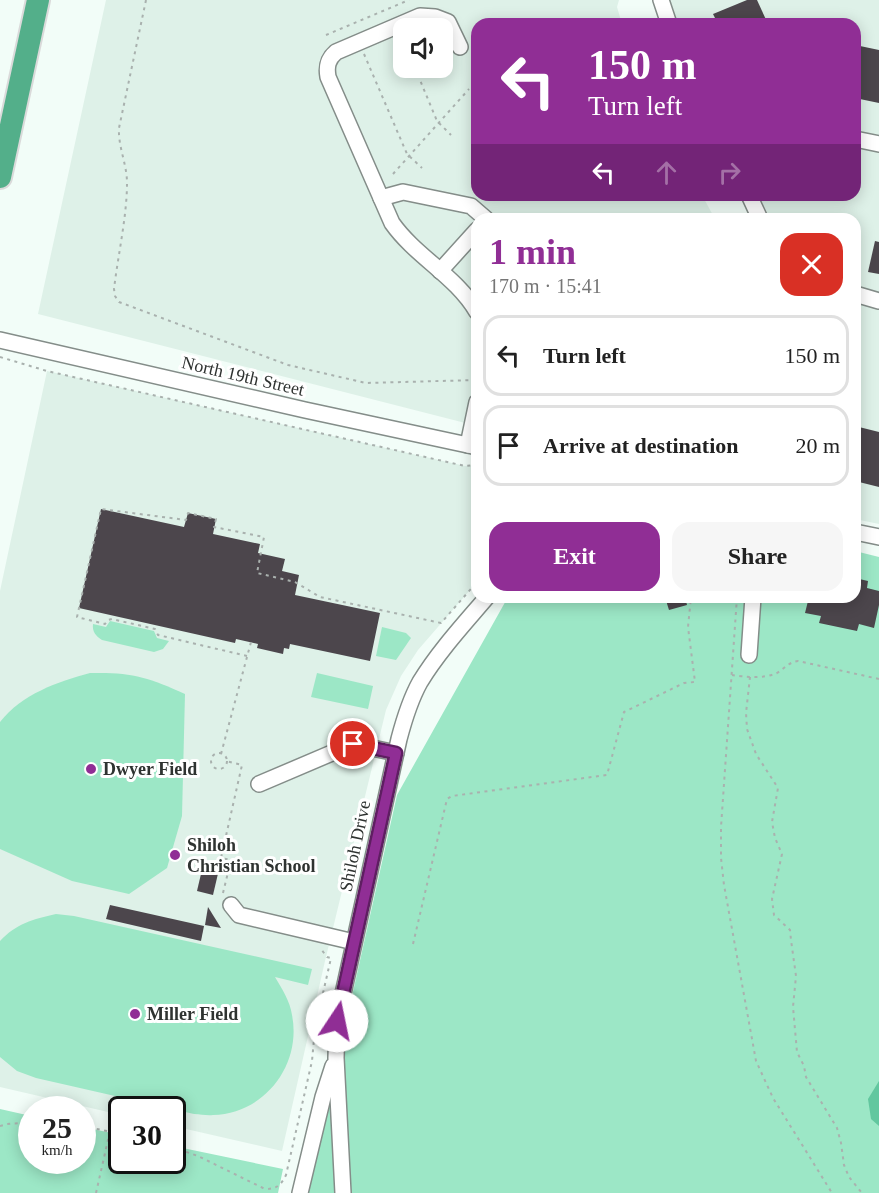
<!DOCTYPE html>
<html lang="en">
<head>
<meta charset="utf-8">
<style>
	:root { --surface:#fff; --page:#f6f6f6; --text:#222; --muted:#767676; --line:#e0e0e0; --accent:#902e95 }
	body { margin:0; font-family:"Times New Roman",serif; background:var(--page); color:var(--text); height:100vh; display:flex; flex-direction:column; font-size:22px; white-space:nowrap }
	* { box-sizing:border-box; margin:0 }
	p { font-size:20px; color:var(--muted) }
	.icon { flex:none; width:33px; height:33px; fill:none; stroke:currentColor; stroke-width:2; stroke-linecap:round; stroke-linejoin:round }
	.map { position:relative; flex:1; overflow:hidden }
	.sheet { position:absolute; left:471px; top:213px; width:390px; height:390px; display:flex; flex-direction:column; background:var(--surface); border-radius:18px; box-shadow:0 3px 15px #0003 }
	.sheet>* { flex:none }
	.banner { position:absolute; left:471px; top:18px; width:390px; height:183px; border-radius:18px; box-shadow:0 3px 15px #0003; background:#902e95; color:#fff; overflow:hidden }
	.buttons { position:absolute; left:393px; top:18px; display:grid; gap:12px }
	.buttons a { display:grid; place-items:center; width:60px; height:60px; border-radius:12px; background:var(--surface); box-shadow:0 3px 15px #0003; font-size:30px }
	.speed { position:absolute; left:18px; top:1096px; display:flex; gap:12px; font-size:30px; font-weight:700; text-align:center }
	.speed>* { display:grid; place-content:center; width:78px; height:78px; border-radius:50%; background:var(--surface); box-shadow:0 3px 15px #0003; line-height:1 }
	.speed small { font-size:15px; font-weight:400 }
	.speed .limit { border:3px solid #111; border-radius:9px; background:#fff; color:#111 }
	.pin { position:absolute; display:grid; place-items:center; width:51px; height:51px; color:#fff; margin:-26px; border:3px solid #fff; border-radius:50%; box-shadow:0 2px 6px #0007 }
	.me { position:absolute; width:66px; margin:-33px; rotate:11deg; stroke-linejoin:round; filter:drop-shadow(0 0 4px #0008) }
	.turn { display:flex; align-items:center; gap:21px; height:126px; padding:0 18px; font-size:27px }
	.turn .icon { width:78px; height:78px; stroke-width:2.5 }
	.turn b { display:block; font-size:42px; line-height:51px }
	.lanes { display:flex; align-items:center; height:57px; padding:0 18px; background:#0003; justify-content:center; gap:30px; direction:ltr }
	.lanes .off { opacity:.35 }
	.round { display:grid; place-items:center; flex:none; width:63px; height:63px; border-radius:18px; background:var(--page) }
	.headline { display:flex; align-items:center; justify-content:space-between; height:102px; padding:0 18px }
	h1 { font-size:36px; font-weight:700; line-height:45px; color:var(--accent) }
	.button { display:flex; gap:12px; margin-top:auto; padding:12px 18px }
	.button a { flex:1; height:69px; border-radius:18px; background:var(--accent); color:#fff; font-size:24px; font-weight:700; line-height:69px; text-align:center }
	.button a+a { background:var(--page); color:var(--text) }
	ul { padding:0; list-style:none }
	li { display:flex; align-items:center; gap:18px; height:81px; margin:0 12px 9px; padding:0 6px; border:3px solid var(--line); border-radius:18px }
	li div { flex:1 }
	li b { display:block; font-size:22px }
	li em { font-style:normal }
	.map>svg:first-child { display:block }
</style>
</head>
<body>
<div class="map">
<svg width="879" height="1193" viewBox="0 0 879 1193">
	<rect width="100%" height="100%" fill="#f2fdf8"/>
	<g fill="#def1e8" fill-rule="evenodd">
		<path d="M106,0H619L617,7L622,24H477V195H702L715,219H477V426L38,314ZM404,28H442V68H404Z"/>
		<polygon points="670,0 879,0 879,524 855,519 855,219 770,219 759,195 855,195 855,24 678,24"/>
		<polygon points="47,371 465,466 477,465 477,582 418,650 401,676 386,710 325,961 282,1151 173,1126 172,1110 122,1110 121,1115 0,1087 0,591"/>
	</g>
	<g fill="#9ce7c6">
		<polygon points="855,551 879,557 879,1193 308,1193 397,795 508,597 855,597"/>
		<path d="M110,621L154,631L157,638L169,641L163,649L154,652L102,640C96,636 92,632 93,624L106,627Z"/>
		<polygon points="382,627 406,633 411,638 396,660 376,656"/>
		<path d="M90,673C131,672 148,677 185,694L182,816L167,868L129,894L72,881L0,849V722C22,694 57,682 90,673Z"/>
		<polygon points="317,673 373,686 368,709 311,697"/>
		<path d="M56,914L74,916L312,969L308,985L275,977C282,989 290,1001 292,1015C302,1065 264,1114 213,1115C207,1116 201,1114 194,1114L36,1078L17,1071L0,1057V941C16,924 33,919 56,914Z"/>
		<polygon points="0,1109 31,1116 32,1161 82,1161 83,1127 121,1135 122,1161 172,1161 173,1146 283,1169 278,1193 0,1193"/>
	</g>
	<polygon fill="#62c79f" points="879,1081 879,1126 871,1119 868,1099"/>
	<g fill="#4c464c">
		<polygon points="747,0 757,0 768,24 718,24 713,14"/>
		<polygon points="860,46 879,50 879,103 855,98 855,68"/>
		<polygon points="875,241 879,242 879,274 868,272"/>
		<polygon points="855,426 879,432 879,487 855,481"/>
		<polygon points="101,509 184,527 188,513 216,519 213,534 260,544 258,553 285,559 282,571 299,575 295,595 380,613 370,661 290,644 289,649 284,648 283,654 257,648 258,644 236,639 235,643 79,608"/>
		<polygon points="855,578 868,581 867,588 879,591 879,605 874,628 859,624 857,631 819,623 821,616 805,613 809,597 855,597"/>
		<polygon points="665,597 685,597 687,605 669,610"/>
		<polygon points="204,861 220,865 213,895 197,891"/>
		<polygon points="110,905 204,926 201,941 106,919"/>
		<polygon points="208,907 221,928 205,925"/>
	</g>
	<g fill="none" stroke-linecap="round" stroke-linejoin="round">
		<defs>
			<g id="minor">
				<polyline points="661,0 669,24"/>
				<path d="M460,47L448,22L435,17L420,16L336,52C328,59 326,66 328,77L392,223C416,257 456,276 477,312"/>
				<polyline points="855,139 879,144"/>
				<polyline points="749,195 760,219"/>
				<polyline points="381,198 403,192 471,206 486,219"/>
				<polyline points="440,271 477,230"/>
				<polyline points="855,294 879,301"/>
				<polyline points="0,340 305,410 477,447"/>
				<polyline points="468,445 477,402"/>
				<polyline points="855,532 879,537"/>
				<polyline points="749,655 753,597"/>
				<polyline points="259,784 353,744 396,753"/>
				<polyline points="231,905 239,915 354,942"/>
				<polyline points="300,1193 323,1097 333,1066"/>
				<path d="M343,1193L336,1058L337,1021L399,739C404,720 410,700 420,682C439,651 464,624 487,597"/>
			</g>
			<polyline id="highway" points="0,177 38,0"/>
		</defs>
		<use href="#minor" stroke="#848d89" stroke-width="18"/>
		<use href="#highway" stroke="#dadada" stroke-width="26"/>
		<g stroke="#a9b1ae" stroke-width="2" stroke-dasharray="3 4.5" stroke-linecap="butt">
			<path d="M146,0L119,128C118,147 127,164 127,183C127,216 118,255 114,289L115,296L119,302L288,365L366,383L477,380"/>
			<polyline points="326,35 409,0"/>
			<polyline points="364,54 407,154 422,168"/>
			<polyline points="415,68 437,121 451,135"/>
			<polyline points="393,174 469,89"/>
			<polyline points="0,357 47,371 465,466 477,465"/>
			<polyline points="737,597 721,827 721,858 724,885 756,1061 773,1098 832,1193"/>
			<polyline points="247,656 158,635 155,629 112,619 108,620 105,624 77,617 101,509 186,520 188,513 216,519 214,527 264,537 257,573 295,582 320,597 441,623 477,582"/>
			<path d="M732,675C745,677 764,679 777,673C785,668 789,662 798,661L879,679"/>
			<polyline points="750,677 746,713 747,729 756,754 778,788 772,822 775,838 782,854 772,899 774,915 790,930 791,940 796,976 793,1007 797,1052 804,1066 806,1077 837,1128 841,1143 844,1165 849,1177 862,1193"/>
			<circle cx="219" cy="761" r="8"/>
			<polyline points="221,754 251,642"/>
			<polyline points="223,893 231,860 221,858 242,765 226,761"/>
			<polyline points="413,944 447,799 452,796 607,775 624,712 684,683 695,682 688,627 691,597"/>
			<polyline points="0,1126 7,1124 32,1122"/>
			<polyline points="82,1126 122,1134"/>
			<path d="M172,1147L198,1156L265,1189C277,1189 281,1185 286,1175L312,1061L315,1028L331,958L327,957L321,949"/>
			<polyline points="96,1193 110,1131"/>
		</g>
		<use href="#minor" stroke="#fff" stroke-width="15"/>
		<use href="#highway" stroke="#53af8a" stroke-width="22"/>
	</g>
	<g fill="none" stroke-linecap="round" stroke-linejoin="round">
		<defs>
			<polyline id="route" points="337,1021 396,753 353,744"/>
		</defs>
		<use href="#route" stroke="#5e1e61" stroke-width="15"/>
		<use href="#route" stroke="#902e95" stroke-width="10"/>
	</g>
	<g fill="#902e95" stroke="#fff" stroke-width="2">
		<circle cx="91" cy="769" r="6"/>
		<circle cx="175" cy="855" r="6"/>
		<circle cx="135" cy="1014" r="6"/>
	</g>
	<g text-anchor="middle" stroke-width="6" stroke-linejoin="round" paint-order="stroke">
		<g font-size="18" fill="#2f3331" stroke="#fff">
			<text transform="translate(243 376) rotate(13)" y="6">North 19th Street</text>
			<text transform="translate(355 846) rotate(-78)" y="6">Shiloh Drive</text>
		</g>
		<g font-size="18" font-weight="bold" fill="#2f3331" stroke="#fff" text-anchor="start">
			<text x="103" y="775">Dwyer Field</text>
			<text x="187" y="851">Shiloh<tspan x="187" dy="21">Christian School</tspan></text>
			<text x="147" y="1020">Miller Field</text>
		</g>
	</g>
</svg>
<div class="buttons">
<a><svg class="icon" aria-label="sound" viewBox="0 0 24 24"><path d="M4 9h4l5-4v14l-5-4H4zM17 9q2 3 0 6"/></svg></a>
</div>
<div class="speed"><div>25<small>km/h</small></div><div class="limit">30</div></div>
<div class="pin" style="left:353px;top:744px;background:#d93025"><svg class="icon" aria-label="arrive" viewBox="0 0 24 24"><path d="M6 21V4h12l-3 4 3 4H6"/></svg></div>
<svg class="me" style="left:337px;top:1021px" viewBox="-20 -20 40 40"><circle r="19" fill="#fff"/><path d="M0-13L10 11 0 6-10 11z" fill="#902e95"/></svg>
<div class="banner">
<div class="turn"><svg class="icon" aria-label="left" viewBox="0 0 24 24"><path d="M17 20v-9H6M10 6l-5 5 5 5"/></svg><div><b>150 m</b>Turn left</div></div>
<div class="lanes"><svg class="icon" aria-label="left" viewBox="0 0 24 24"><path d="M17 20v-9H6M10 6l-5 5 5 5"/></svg><svg class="icon off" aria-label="ahead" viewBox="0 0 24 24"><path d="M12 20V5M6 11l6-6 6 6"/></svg><svg class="icon off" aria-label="right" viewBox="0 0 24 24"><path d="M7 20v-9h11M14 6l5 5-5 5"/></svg></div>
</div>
<section class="sheet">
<div class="headline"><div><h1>1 min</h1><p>170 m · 15:41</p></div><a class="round" style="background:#d93025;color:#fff"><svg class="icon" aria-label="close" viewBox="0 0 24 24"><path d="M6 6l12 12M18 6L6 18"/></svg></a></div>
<ul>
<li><svg class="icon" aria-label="left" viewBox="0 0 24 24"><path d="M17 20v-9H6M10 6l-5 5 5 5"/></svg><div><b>Turn left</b></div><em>150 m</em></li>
<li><svg class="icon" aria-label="arrive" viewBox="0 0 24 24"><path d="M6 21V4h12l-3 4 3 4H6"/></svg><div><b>Arrive at destination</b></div><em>20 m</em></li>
</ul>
<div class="button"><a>Exit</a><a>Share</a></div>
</section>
</div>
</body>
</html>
